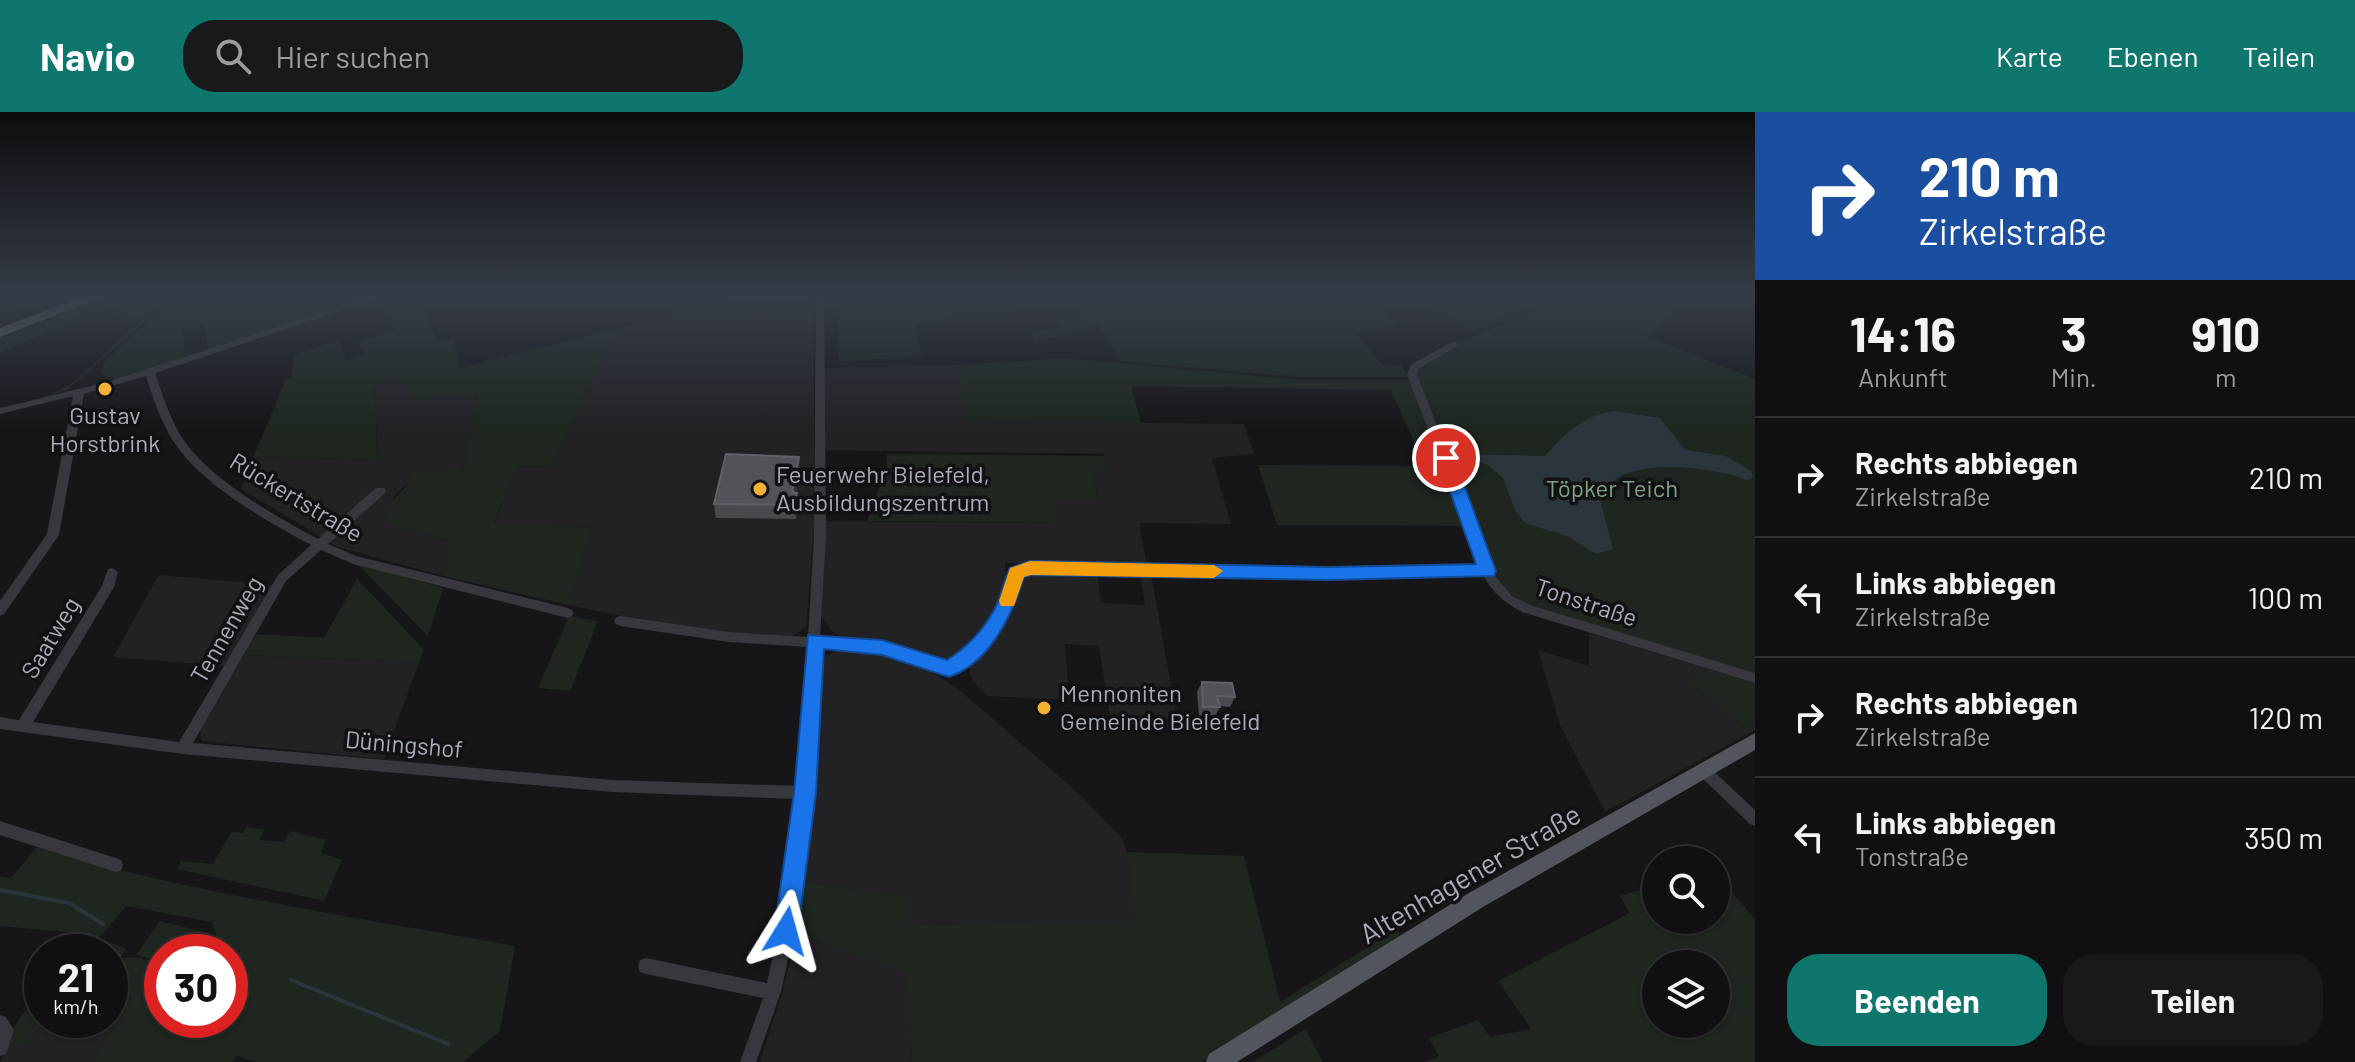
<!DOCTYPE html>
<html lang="de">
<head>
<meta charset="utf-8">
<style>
	:root { --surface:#101012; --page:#19191b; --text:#f1f3f6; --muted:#9c9d9f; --line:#303032; --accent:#0f766e }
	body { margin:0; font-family:Barlow,sans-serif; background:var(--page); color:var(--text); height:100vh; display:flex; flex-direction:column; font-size:30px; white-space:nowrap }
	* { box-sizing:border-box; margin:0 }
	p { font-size:26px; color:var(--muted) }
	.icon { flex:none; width:44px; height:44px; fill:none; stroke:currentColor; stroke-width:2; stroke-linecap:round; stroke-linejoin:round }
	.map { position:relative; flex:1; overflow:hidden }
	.side { display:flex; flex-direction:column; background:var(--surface); width:600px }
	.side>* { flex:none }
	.banner { background:#1a4fa0; color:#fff; overflow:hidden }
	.buttons { position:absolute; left:1642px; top:734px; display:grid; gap:16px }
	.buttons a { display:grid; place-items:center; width:88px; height:88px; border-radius:50%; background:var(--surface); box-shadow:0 2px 6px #0004,0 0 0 2px var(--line); font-size:40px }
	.speed { position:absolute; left:24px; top:822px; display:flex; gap:16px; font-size:40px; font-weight:700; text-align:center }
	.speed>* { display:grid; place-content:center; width:104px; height:104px; border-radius:50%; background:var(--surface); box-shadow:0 2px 6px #0004,0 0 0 2px var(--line); line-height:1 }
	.speed small { font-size:20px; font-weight:400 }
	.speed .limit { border:12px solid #d22; background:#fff; color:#111 }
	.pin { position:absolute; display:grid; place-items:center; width:68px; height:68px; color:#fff; margin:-34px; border:4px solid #fff; border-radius:50%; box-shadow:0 2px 8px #0007 }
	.me { position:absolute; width:88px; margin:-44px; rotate:8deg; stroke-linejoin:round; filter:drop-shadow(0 0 6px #0008) }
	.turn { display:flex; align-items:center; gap:28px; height:168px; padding:0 32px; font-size:36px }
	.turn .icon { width:104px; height:104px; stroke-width:2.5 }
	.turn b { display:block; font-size:56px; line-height:68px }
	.eta { display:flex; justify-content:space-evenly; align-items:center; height:136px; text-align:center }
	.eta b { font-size:48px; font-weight:700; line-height:56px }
	.primary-button { display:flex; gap:16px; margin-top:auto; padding:16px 32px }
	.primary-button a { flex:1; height:92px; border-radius:32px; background:var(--accent); color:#fff; font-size:32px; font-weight:700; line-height:92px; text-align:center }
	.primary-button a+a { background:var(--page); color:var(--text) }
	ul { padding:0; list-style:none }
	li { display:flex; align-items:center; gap:24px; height:120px; padding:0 32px; border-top:2px solid var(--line) }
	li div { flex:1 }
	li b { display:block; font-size:30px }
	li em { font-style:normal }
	header { display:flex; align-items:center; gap:48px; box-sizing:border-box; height:112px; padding:0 40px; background:var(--accent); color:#fff }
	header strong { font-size:38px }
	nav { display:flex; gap:44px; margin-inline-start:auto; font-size:28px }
	.search { width:560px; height:72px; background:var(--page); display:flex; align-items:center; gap:20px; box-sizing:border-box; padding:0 28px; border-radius:32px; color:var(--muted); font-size:30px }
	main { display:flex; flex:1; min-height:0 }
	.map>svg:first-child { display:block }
</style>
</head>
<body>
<header>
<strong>Navio</strong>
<div class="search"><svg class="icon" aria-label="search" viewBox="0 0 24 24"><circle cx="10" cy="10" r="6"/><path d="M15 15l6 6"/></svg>Hier suchen</div>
<nav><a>Karte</a><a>Ebenen</a><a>Teilen</a></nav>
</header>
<main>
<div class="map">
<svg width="1755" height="950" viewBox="0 0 1755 950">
	<rect width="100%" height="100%" fill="#161618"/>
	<g fill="#222225">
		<polygon points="749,184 814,184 814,416 806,516 792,524 689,518 569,493 592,416 494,412 517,354 551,355 616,217"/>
		<polygon points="959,253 966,309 1244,312 1254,342 1212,346 1231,412 1139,411 1147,455 1005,451 1005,481 999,496 953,547 942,548 898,534 840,524 830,518 821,504 825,409 1059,411 1056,387 1098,387 1093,358 1107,358 1104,342 824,338 823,256"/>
		<polygon points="375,268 401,268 477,281 463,358 411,369 395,383 389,412 449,429 443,464 338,435 241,377 254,344 377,348"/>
		<polygon points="1044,460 1097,461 1101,491 1145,493 1140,461 1151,462 1177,607 1110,604 1099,534 1065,532 1069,588 987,584 978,576 970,562 970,552 1013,497 1024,464"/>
		<polygon points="159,463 272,473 225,554 113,545"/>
		<polygon points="1589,521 1708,557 1686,568 1743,614 1755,607 1755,618 1605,700 1560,613 1538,538 1589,554"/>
		<polygon points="839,536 895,546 926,557 956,575 1076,679 1121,725 1127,740 1137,809 907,812 905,784 805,770 819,549"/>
		<polygon points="244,543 419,550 384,647 201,629 200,618"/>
		<polygon points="796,822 909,862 912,950 760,950 783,878"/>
		<polygon points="42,900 42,908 117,907 92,950 0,950 10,931 21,932"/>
	</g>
	<g fill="#1e261f" fill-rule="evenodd">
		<polygon points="0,184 60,184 0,207"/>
		<polygon points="111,184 130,184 105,195 110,203 171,186 67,278 39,288 74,270 142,208 85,204 0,241 0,226"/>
		<polygon points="177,184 377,184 208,238 204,212 183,217 185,246 117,268 101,262 104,250"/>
		<path d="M396,184H420L438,230L453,227L459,256L616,217L551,355L517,354L494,411L592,416L569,493L443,464L449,429L389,412C385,382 409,382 412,361L463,358L477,281L418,288L410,287L408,269L375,268L377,348L254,344L286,267H292L294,243L339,228L346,248L364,243L358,230L395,218L378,191Z"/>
		<polygon points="661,184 749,184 670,204"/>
		<polygon points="838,184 1004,184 1013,201 915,211 922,245 838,249"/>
		<path d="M1119,184H1540L1525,199L1475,218L1398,186L1374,191L1398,212L1354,219L1384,255L1401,253L1409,265H1301L1120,249L1098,213L1035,230L1030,219L1058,215L1056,209C1079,204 1097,188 1119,184Z"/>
		<polygon points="1545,184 1700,184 1646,224 1755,267 1755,562 1529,494 1515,486 1496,467 1417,262 1419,255 1466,227 1531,202"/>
		<polygon points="1064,246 1300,268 1412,268 1468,414 1277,413 1258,353 1425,354 1391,278 1131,274 1141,311 965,309 959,253"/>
		<polygon points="887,342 1105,344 1107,358 1093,359 1098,387 1056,387 1059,411 867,409 886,357"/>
		<polygon points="356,451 443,476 428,524"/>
		<polygon points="357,467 418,531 424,538 419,550 244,543 256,522 324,526"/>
		<polygon points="569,504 598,509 570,579 538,576"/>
		<polygon points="1708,557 1755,571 1755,607 1743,614 1686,568"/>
		<polygon points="246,715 264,717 259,728 284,730 290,719 326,728 321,741 342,748 324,789 177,757 181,749 213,752 231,720 243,721"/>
		<path d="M37,735C193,782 355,805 515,834L500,919L463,950H256L237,944L233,950H92L117,907L110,906V840H65L77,821L0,814V764L10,767ZM126,794L212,810L222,840H230V908H162V853L140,846H120L126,837L99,826Z"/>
		<polygon points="1127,740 1244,744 1280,890 1398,816 1399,825 1202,950 912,950 908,862 796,822 805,770 906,784 907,812 1136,809"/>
		<path d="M1716,762L1755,807V950H1424L1439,945L1429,926L1478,908L1490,925L1531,917L1498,869L1630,801L1620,784L1656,773V808H1716ZM1656,852H1716V912H1656Z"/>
		<polygon points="160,809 208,821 196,840 162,840 162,850 136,843"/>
		<polygon points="42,874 42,900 21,933 10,931 13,917"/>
		<polygon points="1305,917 1323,950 1253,950"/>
	</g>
	<path fill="#2c353c" d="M1614,299L1660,306L1685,338L1726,344L1751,359L1753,365L1747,368C1714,355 1608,339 1601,391L1613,437L1596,442L1567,424L1525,411L1515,398L1503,366L1488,353L1458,342L1545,344C1563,323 1585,302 1614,299Z"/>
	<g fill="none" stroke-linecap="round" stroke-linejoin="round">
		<g stroke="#2c353c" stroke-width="4">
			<polyline points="0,778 69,791 103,812"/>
			<polyline points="291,868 448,932"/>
		</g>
		<g fill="#37383d" fill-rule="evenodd">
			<path d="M372,184H386L155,261C162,282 169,304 181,324C207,366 275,404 318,427L376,376H384L386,379L384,382L328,432L356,444L568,496L572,498L574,501L572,504L568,506L353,452L321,438L286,469L193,631L612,668L798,674L807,535L729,530L620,514L616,512L614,509L616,506L620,504L729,520L808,525L814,423L816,184H824L826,423L820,525L866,528L948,551C972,540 993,513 1002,489C1006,478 1007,468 1012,458L1022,453L1328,457L1480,455L1407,262L1412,252L1454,229L1457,230V234L1419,256L1417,262L1496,465L1512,484L1530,493L1755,561V571L1522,500C1506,491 1492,481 1484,464L1328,465L1024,461C1016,469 1017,481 1013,491C1001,521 979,551 949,562L866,538L820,535L812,681L794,819L781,880L756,950H740L763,886L646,862L640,860L638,854L640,848L646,846L767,871L778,819L797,687L612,680L183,642L0,617V605L19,608L102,474L108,457L112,456L118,460L114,475L33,610L179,630L278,463L311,433C268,410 204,374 176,333C161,312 154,288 146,264L84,282L59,423L4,502L0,504V489L47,422L73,284L0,302V296L107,270Z"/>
			<polygon points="1706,655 1711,657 1755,698 1755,714 1750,712 1701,665 1699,661 1701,657"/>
			<polygon points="0,709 116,746 121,748 123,753 121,758 116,760 0,723"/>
			<polygon points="0,903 6,905 14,918 6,942 0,944"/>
		</g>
		<polygon fill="#53555c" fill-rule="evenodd" points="1755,621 1755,638 1483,795 1237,950 1206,950 1209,942 1469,781"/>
		<polygon fill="#63666e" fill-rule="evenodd" points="85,184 105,184 0,225 0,216"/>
	</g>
	<g fill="#47494d">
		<polygon points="799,345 800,360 796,380 798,395 796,407 716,406 714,392"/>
		<polygon points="1202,570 1235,585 1230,595 1220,594 1215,605 1199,604 1197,580"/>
	</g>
	<g fill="#2f3033">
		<polygon points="799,345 800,360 794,394 792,380"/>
		<polygon points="797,381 798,395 796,407 794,393"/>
	</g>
	<g fill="#525359" stroke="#5f6168" stroke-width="2">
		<polygon points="726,342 799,345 792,380 797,381 794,393 714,392"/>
		<polygon points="1202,570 1232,571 1235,585 1217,584 1220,595 1203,595"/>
	</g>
	<linearGradient id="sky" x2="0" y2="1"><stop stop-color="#0c0c0d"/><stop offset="0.58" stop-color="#363c48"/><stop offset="1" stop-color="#363c48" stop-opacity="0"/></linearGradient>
	<rect width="1755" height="317" fill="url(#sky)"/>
	<path fill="#1a73e8" stroke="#114b97" stroke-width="2" d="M1446,340L1454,346L1496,459L1494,464L1328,468L1031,463L1024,465C1012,503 990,551 949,565L882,543L824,537L816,681L798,819L794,827L786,831L777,827L774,819L794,681L808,523L882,528L947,548C968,535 987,514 997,492C1003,480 1004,467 1010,456L1030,449L1328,455L1476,452L1438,346Z"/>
	<polygon fill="#f59e0b" points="1030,449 1214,453 1223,459 1214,466 1031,463 1024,465 1014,494 1001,494 999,489 1010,456"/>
	<g fill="#f2b134" stroke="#111113" stroke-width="3">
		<circle cx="105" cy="277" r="8"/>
		<circle cx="760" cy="377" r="8"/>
		<circle cx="1044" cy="596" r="8"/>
	</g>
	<g text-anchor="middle" stroke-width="7" stroke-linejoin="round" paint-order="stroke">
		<g font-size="24" fill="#a8adb8" stroke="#111113" text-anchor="start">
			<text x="105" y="312" text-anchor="middle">Gustav<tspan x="105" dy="28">Horstbrink</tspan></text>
			<text x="776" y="371">Feuerwehr Bielefeld,<tspan x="776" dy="28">Ausbildungszentrum</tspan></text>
			<text x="1060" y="590">Mennoniten<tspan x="1060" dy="28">Gemeinde Bielefeld</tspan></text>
		</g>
		<g font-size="24" fill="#7fa381" stroke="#111113">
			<text x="1612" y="385">Töpker Teich</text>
		</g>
		<g font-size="24" fill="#a8adb8" stroke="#111113">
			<text transform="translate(296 386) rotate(31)" y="8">Rückertstraße</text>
			<text transform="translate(1586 491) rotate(18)" y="8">Tonstraße</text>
			<text transform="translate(227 518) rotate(-60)" y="8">Tennenweg</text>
			<text transform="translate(51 526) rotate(-59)" y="8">Saatweg</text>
			<text transform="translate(404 633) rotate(5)" y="8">Düningshof</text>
		</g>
		<g font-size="28" fill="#a8adb8" stroke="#111113">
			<text transform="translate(1470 762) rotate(-30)" y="10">Altenhagener Straße</text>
		</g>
	</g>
</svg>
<div class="buttons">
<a><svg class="icon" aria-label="search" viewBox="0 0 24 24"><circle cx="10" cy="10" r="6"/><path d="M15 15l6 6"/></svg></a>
<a><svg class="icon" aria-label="layers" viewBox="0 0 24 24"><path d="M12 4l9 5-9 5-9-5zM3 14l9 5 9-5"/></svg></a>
</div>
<div class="speed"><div>21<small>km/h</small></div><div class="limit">30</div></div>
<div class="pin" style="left:1446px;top:346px;background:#d93025"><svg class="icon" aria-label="arrive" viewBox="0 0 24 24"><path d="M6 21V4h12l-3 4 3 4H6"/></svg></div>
<svg class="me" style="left:786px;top:819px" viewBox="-20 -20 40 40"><path d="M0-17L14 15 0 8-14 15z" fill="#1a73e8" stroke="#fff" stroke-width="4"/></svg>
</div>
<section class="side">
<div class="banner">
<div class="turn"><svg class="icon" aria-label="right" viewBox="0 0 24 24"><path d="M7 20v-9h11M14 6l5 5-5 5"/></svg><div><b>210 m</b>Zirkelstraße</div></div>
</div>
<div class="eta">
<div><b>14:16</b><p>Ankunft</p></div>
<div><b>3</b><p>Min.</p></div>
<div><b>910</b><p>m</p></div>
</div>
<ul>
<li><svg class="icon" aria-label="right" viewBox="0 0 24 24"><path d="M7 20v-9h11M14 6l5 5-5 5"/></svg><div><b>Rechts abbiegen</b><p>Zirkelstraße</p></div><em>210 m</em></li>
<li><svg class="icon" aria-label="left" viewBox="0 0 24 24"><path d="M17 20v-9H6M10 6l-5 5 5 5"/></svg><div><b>Links abbiegen</b><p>Zirkelstraße</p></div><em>100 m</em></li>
<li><svg class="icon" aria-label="right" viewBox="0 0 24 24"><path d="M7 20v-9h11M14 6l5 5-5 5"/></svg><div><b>Rechts abbiegen</b><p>Zirkelstraße</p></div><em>120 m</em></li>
<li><svg class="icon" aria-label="left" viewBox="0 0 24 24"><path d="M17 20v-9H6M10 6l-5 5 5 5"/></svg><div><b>Links abbiegen</b><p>Tonstraße</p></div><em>350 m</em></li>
</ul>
<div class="primary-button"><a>Beenden</a><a>Teilen</a></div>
</section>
</main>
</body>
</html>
